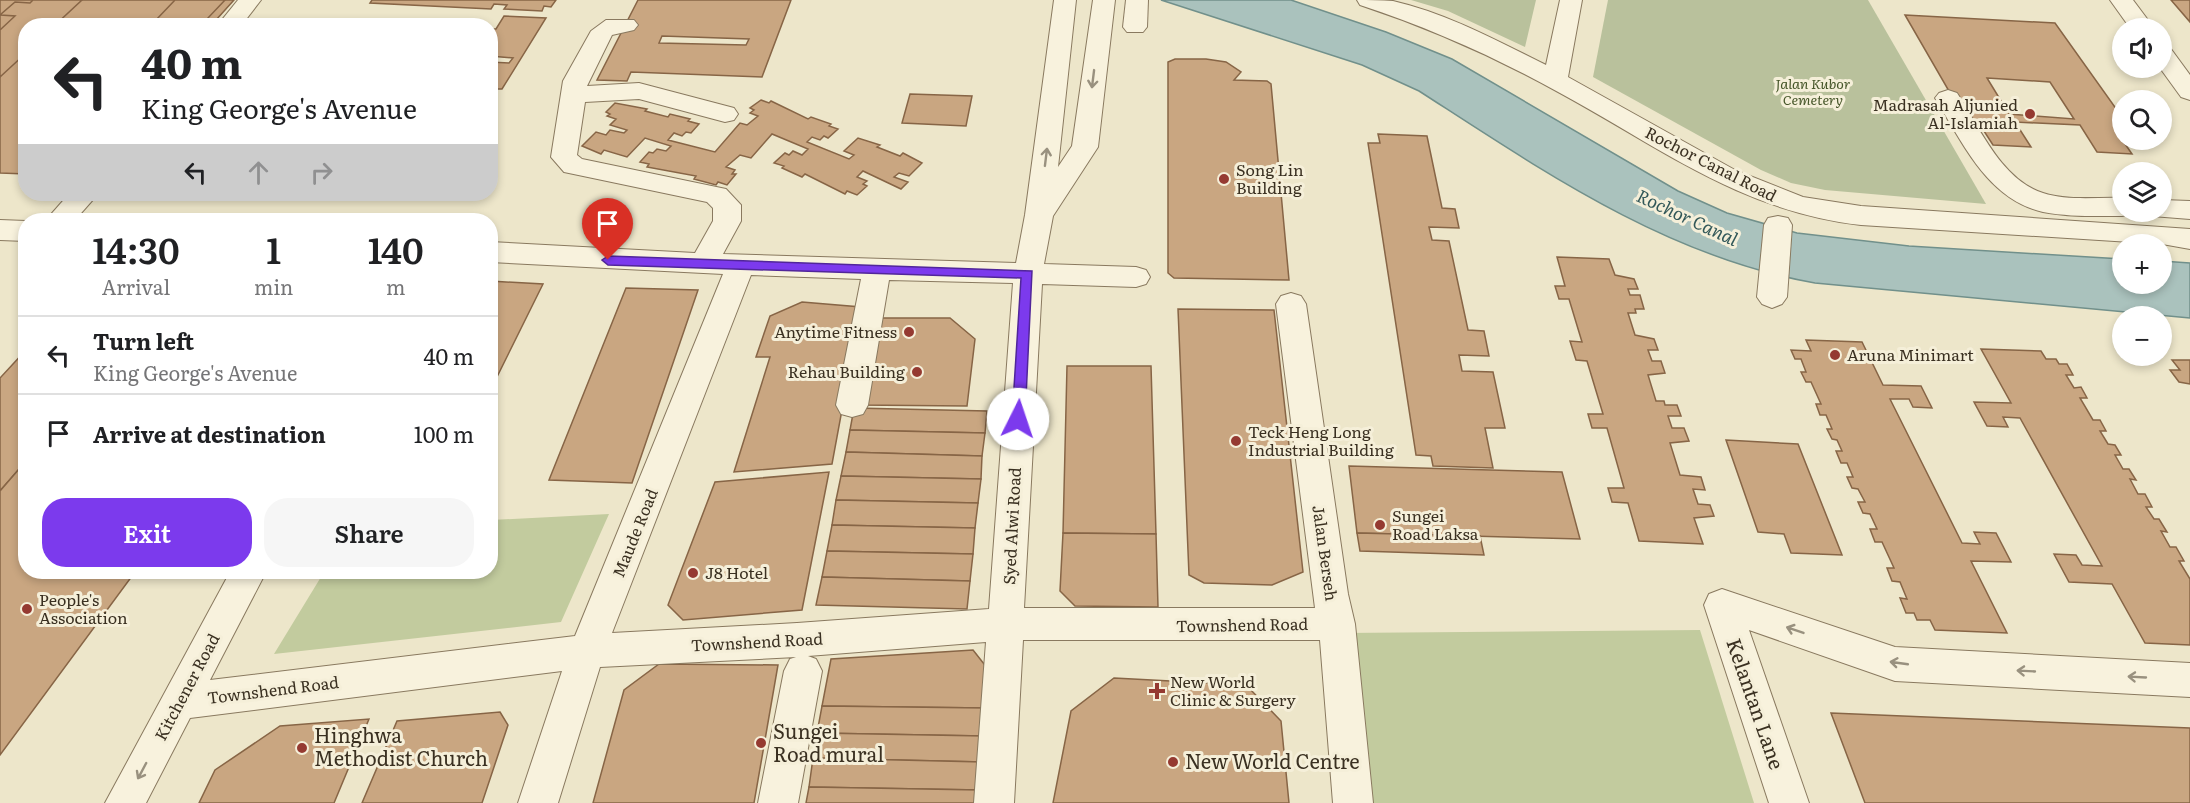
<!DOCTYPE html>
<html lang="en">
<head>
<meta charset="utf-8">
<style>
	:root { --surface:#fff; --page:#f6f6f6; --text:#202124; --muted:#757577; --line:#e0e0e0; --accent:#7c3aed }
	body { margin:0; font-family:Literata,serif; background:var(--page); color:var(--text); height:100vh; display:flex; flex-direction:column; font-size:22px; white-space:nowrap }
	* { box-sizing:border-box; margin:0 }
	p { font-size:20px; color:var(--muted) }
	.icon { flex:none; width:33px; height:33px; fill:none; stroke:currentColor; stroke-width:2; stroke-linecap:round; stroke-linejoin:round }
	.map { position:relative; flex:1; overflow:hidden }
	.panel { position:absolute; left:18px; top:213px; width:480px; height:366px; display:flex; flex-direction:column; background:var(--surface); border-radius:24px; box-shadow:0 3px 9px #0003 }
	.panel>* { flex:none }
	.guide { position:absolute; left:18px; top:18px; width:480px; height:183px; border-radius:24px; box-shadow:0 3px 9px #0003; background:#fff; color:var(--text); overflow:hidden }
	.tools { position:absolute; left:2112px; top:18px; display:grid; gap:12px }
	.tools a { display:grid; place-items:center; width:60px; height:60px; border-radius:50%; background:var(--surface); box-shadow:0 3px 9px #0003; font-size:30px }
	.pin { position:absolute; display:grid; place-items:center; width:51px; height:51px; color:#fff; margin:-62px -26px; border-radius:50% 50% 50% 0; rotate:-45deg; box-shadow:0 0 6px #0007 }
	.pin .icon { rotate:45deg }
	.me { position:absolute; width:66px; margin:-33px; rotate:4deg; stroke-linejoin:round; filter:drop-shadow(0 0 4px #0008) }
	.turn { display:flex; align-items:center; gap:21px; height:126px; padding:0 24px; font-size:27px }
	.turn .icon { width:78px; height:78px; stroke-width:2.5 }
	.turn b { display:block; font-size:42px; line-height:51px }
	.lanes { display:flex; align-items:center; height:57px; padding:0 24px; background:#0003; justify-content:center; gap:30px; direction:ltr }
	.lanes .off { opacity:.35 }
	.eta { display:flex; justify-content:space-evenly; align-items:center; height:102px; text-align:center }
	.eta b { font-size:36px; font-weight:600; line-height:42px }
	.cta { display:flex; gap:12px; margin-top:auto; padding:12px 24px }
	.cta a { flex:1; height:69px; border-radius:24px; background:var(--accent); color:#fff; font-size:24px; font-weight:600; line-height:69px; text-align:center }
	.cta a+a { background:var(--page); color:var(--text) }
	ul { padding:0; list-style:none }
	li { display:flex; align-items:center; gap:18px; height:78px; padding:0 24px; border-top:2px solid var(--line) }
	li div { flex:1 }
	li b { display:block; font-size:22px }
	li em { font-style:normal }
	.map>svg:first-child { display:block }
</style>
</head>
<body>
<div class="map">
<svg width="2190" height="803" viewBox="0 0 2190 803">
	<rect width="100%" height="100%" fill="#ede6ca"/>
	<g fill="#c2cb9e">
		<polygon points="609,514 561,622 274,654 324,572 490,572 491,520"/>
		<polygon points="1700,630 1754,803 1360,803 1341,633"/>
	</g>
	<g fill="#b9c19c">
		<polygon points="1411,0 1536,0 1525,47 1448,11"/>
		<polygon points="1608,0 1868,0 1986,204 1825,190 1791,183 1761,170 1593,77"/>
	</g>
	<path fill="#aac2bd" stroke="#71908b" stroke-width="1.5" d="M1161,0H1291L1386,32L1452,59L1678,191L1727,213L1797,233L1909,246L2122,259V284H2162V261L2190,263V318L1815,283C1667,257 1543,171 1419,91L1362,65Z"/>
	<g fill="#c9a681" stroke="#876546" stroke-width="1.5" fill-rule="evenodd">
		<polygon points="0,0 234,0 216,20 230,20 225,26 26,26 26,174 0,173"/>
		<polygon points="33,0 82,0 54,26 26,26 26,53 0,77 0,30 15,16 0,15 15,2 30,3"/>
		<polygon points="175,0 225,0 207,19 230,20 225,26 158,26 163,21 155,21"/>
		<polygon points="372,0 556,0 551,7 544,6 542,11 504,9 507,5 494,4 491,9 370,3"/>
		<path d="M638,0H791L762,77L631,72L627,81L597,80ZM662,36L749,39L746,45L659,43Z"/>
		<polygon points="2171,0 2190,0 2190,22"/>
		<path d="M1905,15L2055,23L2122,117V140H2139L2140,142L2123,141L2132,154L2097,152L2080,125L2015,122L2031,147L1993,145L1984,131H1972ZM1987,78L2050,82L2074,119L2009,114Z"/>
		<polygon points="504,16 546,18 502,89 493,89 490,92 490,62 509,63 513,58 490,56 490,29 496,29"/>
		<polygon points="1175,59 1206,59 1226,62 1241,72 1234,80 1267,81 1271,84 1289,280 1174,278 1168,273 1168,62"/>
		<polygon points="910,94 972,96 966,126 902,123"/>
		<polygon points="761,100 769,103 771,101 808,119 811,117 831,124 829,126 838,129 828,138 824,136 820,140 812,137 807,142 849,159 854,155 844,151 858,138 880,145 877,147 900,156 903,153 922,163 909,176 899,173 894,177 908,182 901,189 863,171 857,177 867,181 863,184 867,186 857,195 847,191 845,194 805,174 802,177 782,168 784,166 774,163 785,153 789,155 793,151 802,155 808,149 772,134 751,158 740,155 726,167 735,170 732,174 736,174 727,185 718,182 716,185 694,179 696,176 647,167 649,164 640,162 649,152 653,153 657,149 666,151 671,146 645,138 627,157 604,150 601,154 582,146 596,132 606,135 610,130 624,133 627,130 610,125 616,119 607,116 610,114 606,112 615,103 647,109 645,111 668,117 670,114 690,119 688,121 699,124 691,133 686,132 682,136 674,133 668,140 715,152 740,123 747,125 758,116 750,113 754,110 750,108"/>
		<polygon points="1378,134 1427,136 1442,208 1455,209 1459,228 1429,227 1432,240 1449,241 1468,330 1484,331 1489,356 1459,355 1462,371 1493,372 1505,428 1485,428 1493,468 1433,466 1431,456 1416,455 1368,143 1380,143"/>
		<polygon points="1557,257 1609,259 1615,275 1634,279 1638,289 1628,289 1630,295 1640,295 1644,309 1635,309 1636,313 1628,313 1635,335 1654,339 1658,350 1648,350 1652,361 1661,361 1665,373 1648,375 1656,401 1664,401 1665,405 1677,405 1681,416 1668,416 1672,428 1684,428 1689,441 1670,443 1680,475 1701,477 1705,490 1693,489 1698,504 1710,505 1714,516 1694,518 1703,544 1639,541 1628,503 1612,502 1608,488 1624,488 1607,428 1592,428 1588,414 1603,414 1587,361 1576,360 1570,341 1582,342 1569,299 1559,299 1555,286 1565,286"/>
		<polygon points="490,281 543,284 490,391"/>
		<polygon points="626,288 698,290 632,483 549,480"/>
		<polygon points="802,302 861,307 832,464 734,472 770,357 756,357 770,316"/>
		<polygon points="1178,309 1274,310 1303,572 1272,585 1204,583 1189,575"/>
		<polygon points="873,318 950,318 975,339 967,406 858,405"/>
		<polygon points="1806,340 1862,342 1883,385 1921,386 1932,408 1913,407 1909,399 1890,399 1962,543 1980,544 1974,532 1996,533 2011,562 1971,561 2007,633 1935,630 1930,620 1917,620 1914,613 1906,613 1900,598 1907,599 1900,582 1892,581 1887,568 1894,568 1882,542 1875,542 1870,529 1877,529 1870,514 1863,513 1858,502 1865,502 1858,489 1852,488 1847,477 1853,477 1847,463 1841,463 1836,451 1842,451 1837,440 1832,439 1827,429 1832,429 1826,415 1820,415 1816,404 1821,404 1811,382 1806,382 1801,372 1806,372 1801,359 1795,359 1791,350 1811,351"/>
		<polygon points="1981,349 2041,351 2046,359 2056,359 2059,364 2067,364 2073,375 2066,375 2074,388 2081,387 2087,398 2080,398 2093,420 2100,420 2106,431 2100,431 2108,444 2115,445 2121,455 2115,455 2123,469 2129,469 2136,480 2130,479 2138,494 2145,494 2152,507 2146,507 2154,519 2159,519 2167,532 2161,531 2170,547 2176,547 2184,561 2179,561 2190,579 2190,645 2145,643 2112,584 2069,582 2054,554 2076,555 2082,565 2102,566 2020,418 2003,417 2008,427 1987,426 1974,402 2011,403"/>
		<polygon points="26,350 26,461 0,491 0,378"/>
		<polygon points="2172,360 2190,360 2190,384 2179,382 2170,370 2180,370"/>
		<polygon points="1067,366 1151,366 1156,534 1063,533"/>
		<polygon points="854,408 987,411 985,433 850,430"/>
		<polygon points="850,430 985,433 982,456 846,452"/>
		<polygon points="1726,440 1798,444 1842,555 1791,553 1784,534 1758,532"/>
		<polygon points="846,452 982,456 981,479 841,476"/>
		<polygon points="26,461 26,572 135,572 0,755 0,491"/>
		<polygon points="1349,466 1562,472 1580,539 1357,533"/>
		<polygon points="829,472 802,610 683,620 668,605 715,482"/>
		<polygon points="841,476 981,479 978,503 836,500"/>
		<polygon points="836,500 978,503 975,528 832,525"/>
		<polygon points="832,525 975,528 973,554 827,551"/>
		<polygon points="1063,533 1156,534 1158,607 1075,606 1060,591"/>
		<polygon points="1357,533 1480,536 1484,555 1360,551"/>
		<polygon points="827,551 973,554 970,581 822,577"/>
		<polygon points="822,577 970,581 967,609 816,605"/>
		<polygon points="973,650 988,669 986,708 822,706 831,659"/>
		<polygon points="659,664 778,665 754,803 593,803 624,690"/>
		<polygon points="1114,678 1246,685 1281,721 1289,803 1053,803 1071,711"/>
		<polygon points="822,706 986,708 984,736 817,733"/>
		<polygon points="500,712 508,725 482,803 362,803 397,721"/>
		<polygon points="1831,713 2190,728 2190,803 1865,803"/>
		<polygon points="369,719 334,803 199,803 215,770 280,726"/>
		<polygon points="817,733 984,736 983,762 813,758"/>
		<polygon points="813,758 983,762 980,790 809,787"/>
		<polygon points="809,787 980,790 979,803 806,803"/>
	</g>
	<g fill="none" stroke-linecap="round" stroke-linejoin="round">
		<defs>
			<g id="minor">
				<polygon points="238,0 261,0 241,26 217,26"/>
				<path d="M1054,0H1076L1058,167L1072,146L1093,0H1115L1098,147L1053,216L1044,264L1136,267L1146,270L1150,277L1146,284L1136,287L1042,284L1024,608H1315L1276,304L1281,296L1291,293L1301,296L1306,304L1348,594L1355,624L1373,803H1333L1320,640H1023L1014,803H974L986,642L808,656L816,659L822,671L798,803H758L784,671L790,659L796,657L600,667L558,803H518L562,671L190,718L146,803H105L230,572H266L210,680L575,636L723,274L490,262V242L695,253L713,221V208L707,202L564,172L551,157L563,81L591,31L606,20H634L638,25L634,30L612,35L587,86L639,83L734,108L738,114L734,120L725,122L639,99L585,102L577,155L582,159L726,189L741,205V221L723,254L1016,263L1025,215ZM751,275L861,279L836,405L841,414L852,417L863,414L868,405L889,280L1013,283L989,609L797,623L612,633Z"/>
				<polygon points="1126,0 1148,0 1147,27 1143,32 1127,32 1123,27"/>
				<path d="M1357,0C1368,0 1382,0 1393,1C1446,13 1498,41 1546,65L1560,0H1582L1568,77L1735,170L1803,197L1861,206L2190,229V249L2162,244L1861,225C1741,211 1663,149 1560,93C1495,57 1430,28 1360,5Z"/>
				<polygon points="2110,0 2133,0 2154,28 2130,28"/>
				<polygon points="2162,47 2171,49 2190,75 2190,100 2181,97 2160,68"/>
				<path d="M1948,90L1957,93C1979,126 2001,180 2043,193C2067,201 2097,197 2122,198V212H2133L2132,214L2122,216C2096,216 2069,217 2043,212C1987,199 1963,143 1935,98L1939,93Z"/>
				<polygon points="69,194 98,194 75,220 46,220"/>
				<polygon points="2162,200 2190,201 2190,219 2152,216 2150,212 2162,212"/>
				<polygon points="1778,216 1788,218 1792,225 1787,297 1782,304 1772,308 1762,304 1757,297 1764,225 1768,218"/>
				<polygon points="0,220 26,221 26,241 0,240"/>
				<polygon points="1722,589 1895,647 2190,663 2190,697 1895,681 1749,630 1809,803 1769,803 1704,605 1709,594"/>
			</g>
		</defs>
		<use href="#minor" stroke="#89795f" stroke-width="2"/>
		<use href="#minor" fill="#f8f2dd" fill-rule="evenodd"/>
	</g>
	<defs><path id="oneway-shaft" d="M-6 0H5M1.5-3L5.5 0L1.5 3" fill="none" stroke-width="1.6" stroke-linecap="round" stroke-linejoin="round" transform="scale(1.5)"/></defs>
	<g stroke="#99917f">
		<use href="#oneway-shaft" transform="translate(1093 79) rotate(97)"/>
		<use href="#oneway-shaft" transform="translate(1046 157) rotate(-83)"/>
		<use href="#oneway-shaft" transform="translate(1795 630) rotate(-161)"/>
		<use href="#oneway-shaft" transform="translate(1899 663) rotate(-172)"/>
		<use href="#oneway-shaft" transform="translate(2026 671) rotate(-177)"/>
		<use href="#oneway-shaft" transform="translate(2137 677) rotate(-177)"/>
		<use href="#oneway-shaft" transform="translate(142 771) rotate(118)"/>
	</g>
	<polygon fill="#7c3aed" stroke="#51269a" stroke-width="1.5" points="608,256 1032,271 1025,419 1018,425 1012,419 1021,278 608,265 602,260"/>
	<g fill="#953a31" stroke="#f5efd9" stroke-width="2">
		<circle cx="2030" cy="114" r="6"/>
		<circle cx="1224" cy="179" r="6"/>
		<circle cx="909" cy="332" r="6"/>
		<circle cx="1835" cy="355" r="6"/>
		<circle cx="917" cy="372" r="6"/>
		<circle cx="1236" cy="441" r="6"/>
		<circle cx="1380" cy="525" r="6"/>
		<circle cx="693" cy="573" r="6"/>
		<circle cx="27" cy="609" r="6"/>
		<path d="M1154 682h6v6h6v6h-6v6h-6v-6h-6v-6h6z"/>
		<circle cx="761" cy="743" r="6"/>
		<circle cx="302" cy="748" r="6"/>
		<circle cx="1173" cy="762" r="6"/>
	</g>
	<g text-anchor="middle" stroke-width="6" stroke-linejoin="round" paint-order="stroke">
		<g font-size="14" font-style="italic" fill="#465629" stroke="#f5efd9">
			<text x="1813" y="89">Jalan Kubor<tspan x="1813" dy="16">Cemetery</tspan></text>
		</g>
		<g font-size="16" fill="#3a3021" stroke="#f5efd9" text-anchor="start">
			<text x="2018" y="111" text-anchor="end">Madrasah Aljunied<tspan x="2018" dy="18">Al-Islamiah</tspan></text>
			<text x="1236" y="176">Song Lin<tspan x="1236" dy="18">Building</tspan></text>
			<text x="897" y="338" text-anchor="end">Anytime Fitness</text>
			<text x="1847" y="361">Aruna Minimart</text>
			<text x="905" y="378" text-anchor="end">Rehau Building</text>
			<text x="1248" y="438">Teck Heng Long<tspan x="1248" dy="18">Industrial Building</tspan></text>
			<text x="1392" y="522">Sungei<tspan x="1392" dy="18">Road Laksa</tspan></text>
			<text x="705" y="579">J8 Hotel</text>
			<text x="39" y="606">People's<tspan x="39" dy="18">Association</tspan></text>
			<text x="1170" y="688">New World<tspan x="1170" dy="18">Clinic &amp; Surgery</tspan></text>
		</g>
		<g font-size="16" fill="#3a3021" stroke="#f5efd9">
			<text transform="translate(1711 164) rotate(27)" y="6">Rochor Canal Road</text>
			<text transform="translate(1012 526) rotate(-87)" y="6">Syed Alwi Road</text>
			<text transform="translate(635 533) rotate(-68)" y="6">Maude Road</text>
			<text transform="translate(1325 553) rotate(82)" y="6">Jalan Berseh</text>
			<text transform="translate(1242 625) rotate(-1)" y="6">Townshend Road</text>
			<text transform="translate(757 642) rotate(-3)" y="6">Townshend Road</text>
			<text transform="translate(187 687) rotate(-62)" y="6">Kitchener Road</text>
			<text transform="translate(273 690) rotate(-7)" y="6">Townshend Road</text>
		</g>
		<g font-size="18" font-style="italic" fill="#325859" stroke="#f5efd9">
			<text transform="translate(1687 218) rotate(25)" y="6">Rochor Canal</text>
		</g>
		<g font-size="20" fill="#3a3021" stroke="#f5efd9">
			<text transform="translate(1755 704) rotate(71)" y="7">Kelantan Lane</text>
		</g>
		<g font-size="20" fill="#3a3021" stroke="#f5efd9" text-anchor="start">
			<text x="773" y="739">Sungei<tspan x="773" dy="23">Road mural</tspan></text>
			<text x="314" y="743">Hinghwa<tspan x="314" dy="23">Methodist Church</tspan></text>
			<text x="1185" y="769">New World Centre</text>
		</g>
	</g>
</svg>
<div class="tools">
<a><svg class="icon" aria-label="sound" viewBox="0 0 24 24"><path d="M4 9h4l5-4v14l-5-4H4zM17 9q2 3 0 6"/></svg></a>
<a><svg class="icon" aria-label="search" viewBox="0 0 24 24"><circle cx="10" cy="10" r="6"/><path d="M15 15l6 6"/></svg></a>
<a><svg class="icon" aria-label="layers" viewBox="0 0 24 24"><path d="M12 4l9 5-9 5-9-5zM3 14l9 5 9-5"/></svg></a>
<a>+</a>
<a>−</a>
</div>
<div class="pin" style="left:608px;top:260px;background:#d93025"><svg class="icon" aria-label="arrive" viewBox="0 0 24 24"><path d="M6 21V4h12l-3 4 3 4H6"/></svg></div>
<svg class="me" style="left:1018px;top:419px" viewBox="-20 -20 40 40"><circle r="19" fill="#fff"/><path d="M0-13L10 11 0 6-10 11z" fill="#7c3aed"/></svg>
<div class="guide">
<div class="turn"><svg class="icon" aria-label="left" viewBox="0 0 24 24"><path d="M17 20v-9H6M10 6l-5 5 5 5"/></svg><div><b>40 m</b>King George's Avenue</div></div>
<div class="lanes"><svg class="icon" aria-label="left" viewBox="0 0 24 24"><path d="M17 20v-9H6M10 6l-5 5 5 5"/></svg><svg class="icon off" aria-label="ahead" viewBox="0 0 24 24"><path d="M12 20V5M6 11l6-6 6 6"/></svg><svg class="icon off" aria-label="right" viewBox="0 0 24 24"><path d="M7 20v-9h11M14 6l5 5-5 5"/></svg></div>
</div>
<section class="panel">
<div class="eta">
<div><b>14:30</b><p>Arrival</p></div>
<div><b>1</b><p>min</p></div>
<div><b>140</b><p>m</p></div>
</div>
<ul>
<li><svg class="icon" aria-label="left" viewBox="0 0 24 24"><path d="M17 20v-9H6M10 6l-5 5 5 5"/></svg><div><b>Turn left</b><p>King George's Avenue</p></div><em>40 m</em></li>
<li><svg class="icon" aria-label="arrive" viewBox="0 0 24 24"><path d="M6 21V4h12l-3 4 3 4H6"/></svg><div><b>Arrive at destination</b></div><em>100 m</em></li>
</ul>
<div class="cta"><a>Exit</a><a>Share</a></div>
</section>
</div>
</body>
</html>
